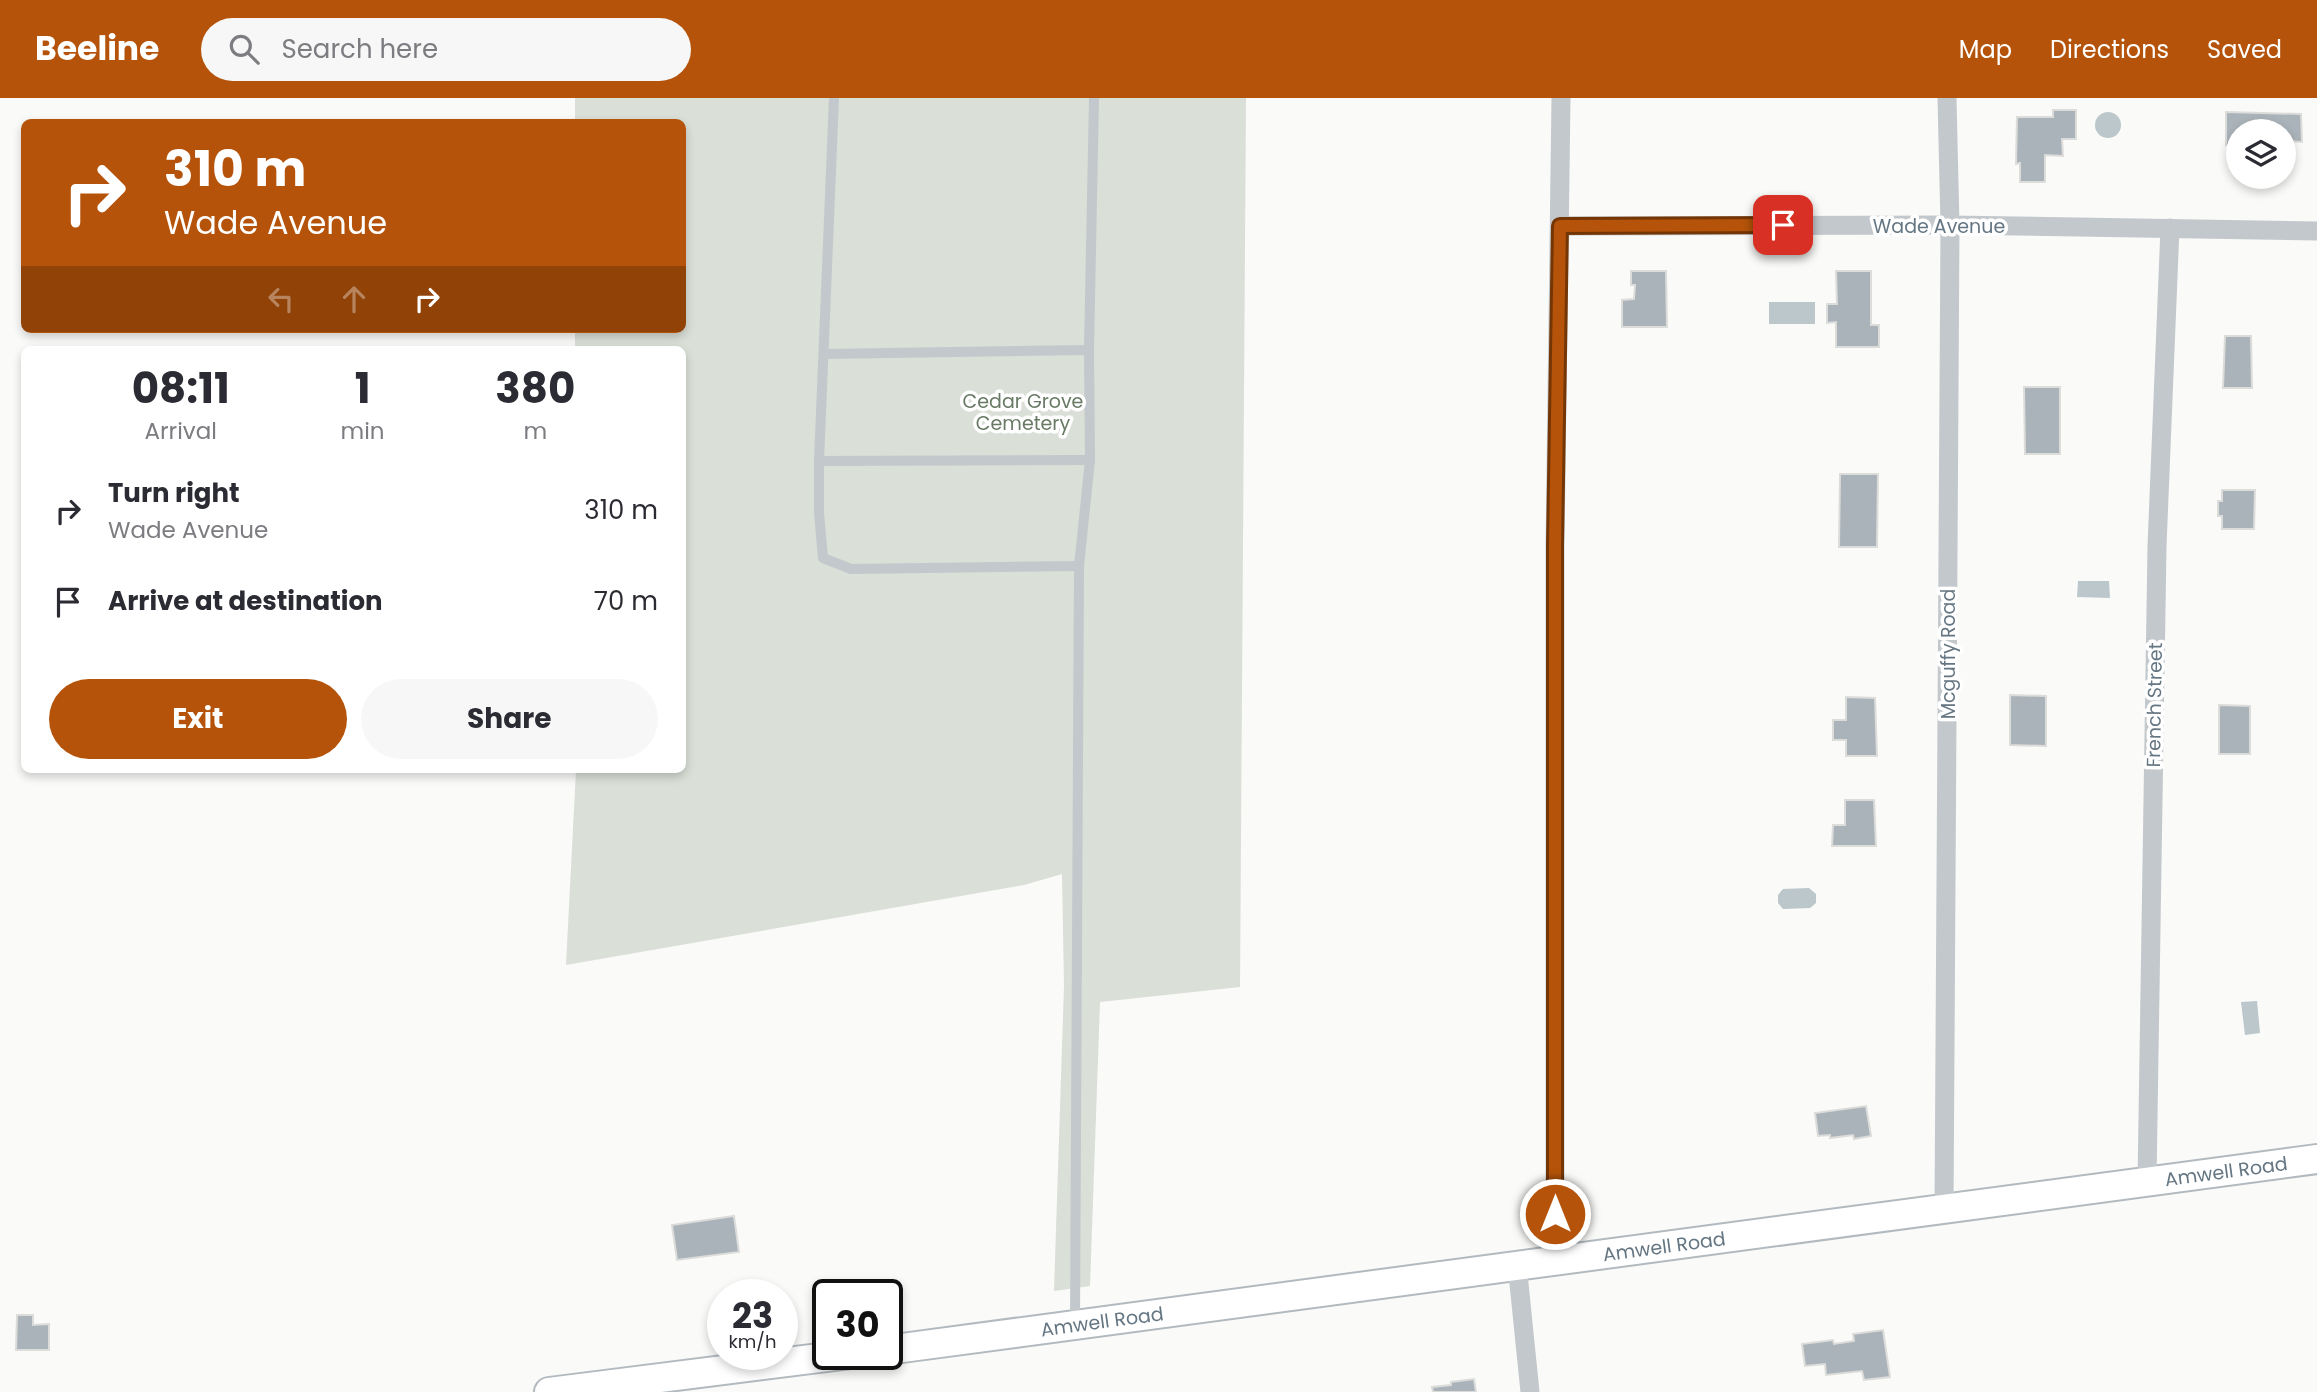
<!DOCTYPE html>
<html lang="en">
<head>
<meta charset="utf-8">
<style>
	:root { --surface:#fff; --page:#f7f7f7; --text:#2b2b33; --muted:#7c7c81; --accent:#b45309 }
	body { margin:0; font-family:Poppins,sans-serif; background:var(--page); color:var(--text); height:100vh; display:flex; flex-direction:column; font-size:26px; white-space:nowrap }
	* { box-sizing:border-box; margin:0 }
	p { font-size:23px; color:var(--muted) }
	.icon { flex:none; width:38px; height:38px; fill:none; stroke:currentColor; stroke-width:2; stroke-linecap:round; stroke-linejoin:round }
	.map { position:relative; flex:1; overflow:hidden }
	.details { position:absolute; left:21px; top:248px; width:665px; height:427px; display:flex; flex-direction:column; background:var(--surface); border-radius:10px; box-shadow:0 4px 10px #0003 }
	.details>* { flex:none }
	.hud { position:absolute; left:21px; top:21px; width:665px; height:214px; border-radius:10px; box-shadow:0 4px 10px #0003; background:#b45309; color:#fff; overflow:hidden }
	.tools { position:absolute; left:2226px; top:21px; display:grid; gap:14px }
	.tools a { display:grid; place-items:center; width:70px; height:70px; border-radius:50%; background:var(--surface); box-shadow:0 4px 10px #0003; font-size:35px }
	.speed { position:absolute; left:707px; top:1181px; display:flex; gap:14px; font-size:35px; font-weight:700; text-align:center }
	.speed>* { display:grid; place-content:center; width:91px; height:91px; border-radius:50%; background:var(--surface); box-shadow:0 4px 10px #0003; line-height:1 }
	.speed small { font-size:18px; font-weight:400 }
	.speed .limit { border:4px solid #111; border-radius:10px; background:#fff; color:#111 }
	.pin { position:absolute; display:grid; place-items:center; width:60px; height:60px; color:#fff; margin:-30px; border-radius:14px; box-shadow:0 4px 10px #0006 }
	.me { position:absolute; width:77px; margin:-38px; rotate:0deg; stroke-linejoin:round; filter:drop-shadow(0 0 5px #0008) }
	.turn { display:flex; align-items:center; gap:24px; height:147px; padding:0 28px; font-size:32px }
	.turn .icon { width:91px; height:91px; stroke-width:2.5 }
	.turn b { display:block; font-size:49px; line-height:60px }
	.lanes { display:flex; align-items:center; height:66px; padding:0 28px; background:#0003; justify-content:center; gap:35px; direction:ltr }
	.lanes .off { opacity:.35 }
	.eta { display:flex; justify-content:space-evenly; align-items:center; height:119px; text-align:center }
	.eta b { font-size:42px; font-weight:700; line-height:49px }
	.action { display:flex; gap:14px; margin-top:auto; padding:14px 28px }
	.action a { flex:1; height:80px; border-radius:42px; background:var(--accent); color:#fff; font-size:28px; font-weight:700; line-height:80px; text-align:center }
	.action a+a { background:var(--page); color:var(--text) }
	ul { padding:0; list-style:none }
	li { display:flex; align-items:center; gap:21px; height:91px; padding:0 28px }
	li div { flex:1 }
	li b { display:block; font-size:26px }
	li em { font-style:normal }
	header { display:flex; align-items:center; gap:42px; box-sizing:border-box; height:98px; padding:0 35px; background:var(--accent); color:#fff }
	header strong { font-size:33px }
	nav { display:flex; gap:38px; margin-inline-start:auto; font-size:24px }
	.search { width:490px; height:63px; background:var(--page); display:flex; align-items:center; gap:18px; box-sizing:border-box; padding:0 24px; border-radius:38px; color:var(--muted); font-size:26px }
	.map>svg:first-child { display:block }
</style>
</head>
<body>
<header>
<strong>Beeline</strong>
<div class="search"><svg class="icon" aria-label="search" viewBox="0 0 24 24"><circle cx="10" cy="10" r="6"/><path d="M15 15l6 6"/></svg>Search here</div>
<nav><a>Map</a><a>Directions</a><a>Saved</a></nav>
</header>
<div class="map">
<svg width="2317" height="1294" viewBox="0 0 2317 1294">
	<rect width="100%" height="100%" fill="#fafaf8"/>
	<polygon fill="#dadfd7" points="575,0 1246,0 1240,889 1100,904 1090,1188 1054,1193 1064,888 1062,776 1024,787 566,867 576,672 682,672 682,252 575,252 575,231 682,231 682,24 575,24"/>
	<g fill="#bbc7cb">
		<circle cx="2108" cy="27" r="13"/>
		<rect x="1769" y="204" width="46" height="22"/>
		<polygon points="2078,483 2109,483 2110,500 2077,499"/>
		<polygon points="1809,790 1816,796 1816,805 1810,810 1783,811 1778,805 1778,797 1783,791"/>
		<polygon points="2257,903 2260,935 2245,937 2241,904"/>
	</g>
	<g fill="#aab3b9" stroke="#dcdcda" stroke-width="2">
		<polygon points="2053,12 2076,12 2076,41 2062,41 2063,58 2045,57 2045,84 2020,84 2020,65 2016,66 2017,19 2053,19"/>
		<polygon points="2226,14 2301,16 2302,44 2284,43 2284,33 2238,33 2238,47 2226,47"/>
		<polygon points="1631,173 1666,173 1667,229 1622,229 1622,202 1634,201 1635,187 1631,187"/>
		<polygon points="1836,173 1871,173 1871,227 1879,227 1879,249 1836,249 1836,224 1827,225 1827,206 1837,206"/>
		<polygon points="2225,238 2251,238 2252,290 2223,290"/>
		<polygon points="2024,289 2060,289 2060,356 2025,356"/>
		<polygon points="1840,376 1878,376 1877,449 1839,449"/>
		<polygon points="2222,392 2255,392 2254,431 2222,431 2222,418 2218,418 2218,403 2222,403"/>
		<polygon points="2010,597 2046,598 2046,648 2010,647"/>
		<polygon points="1846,599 1875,600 1877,658 1846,658 1846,642 1833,642 1833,622 1846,622"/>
		<polygon points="2219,607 2250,608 2250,656 2219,656"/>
		<polygon points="1845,702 1874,702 1876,748 1832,748 1833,727 1845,727"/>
		<polygon points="1866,1008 1871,1038 1854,1041 1853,1037 1830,1040 1830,1037 1818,1038 1815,1015"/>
		<polygon points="734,1118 739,1154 677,1162 672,1127"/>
		<polygon points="17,1217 33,1217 33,1227 49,1226 49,1252 16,1252"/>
		<polygon points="1883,1232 1890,1279 1864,1282 1862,1273 1826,1277 1825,1266 1805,1268 1802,1246 1833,1242 1834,1246 1854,1243 1853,1236"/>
		<polygon points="1474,1281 1476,1294 1433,1294 1432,1289 1451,1287 1451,1284"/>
	</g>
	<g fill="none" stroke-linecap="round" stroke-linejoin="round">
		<defs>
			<g id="secondary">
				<path id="s1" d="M887,1252L2317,1061"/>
				<polyline points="549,1294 851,1256"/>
			</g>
		</defs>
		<use href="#secondary" stroke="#b3babf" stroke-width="32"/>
		<g stroke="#c3c8cc" stroke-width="10">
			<polyline points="834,0 819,363 819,415 823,460 851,471 1079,468"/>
			<polyline points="824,256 1089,252"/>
			<polyline points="819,363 1090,362"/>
			<polyline points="1075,1224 1079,468 1090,362 1089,252 1094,0"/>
		</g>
		<g stroke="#c3c8cc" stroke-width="19">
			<polyline points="1560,128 1950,127 2317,133"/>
			<polyline points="2147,1084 2157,448 2170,130"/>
			<polyline points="1944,1112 1950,127 1947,0"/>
			<polyline points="1559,1161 1555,1116 1555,447 1561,0"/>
			<polyline points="1517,1166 1530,1294"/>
		</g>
		<use href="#secondary" stroke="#fff" stroke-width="28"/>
	</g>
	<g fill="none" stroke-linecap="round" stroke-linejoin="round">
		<defs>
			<polyline id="route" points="1555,1116 1555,447 1560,128 1783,127"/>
		</defs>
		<use href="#route" stroke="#753606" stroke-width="18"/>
		<use href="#route" stroke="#b45309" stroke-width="12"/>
	</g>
	<g text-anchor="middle" stroke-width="7" stroke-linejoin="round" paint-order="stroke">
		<g font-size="19" fill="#657683" stroke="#fff">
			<text x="1939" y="135">Wade Avenue</text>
			<text transform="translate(1948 556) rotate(-90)" y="7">Mcguffy Road</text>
			<text transform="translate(2154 607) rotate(-89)" y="7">French Street</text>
			<text dy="7" stroke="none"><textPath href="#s1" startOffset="1351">Amwell Road</textPath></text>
			<text dy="7" stroke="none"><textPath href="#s1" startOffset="784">Amwell Road</textPath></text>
			<text dy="7" stroke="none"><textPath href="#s1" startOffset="217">Amwell Road</textPath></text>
		</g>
		<g font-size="19" fill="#687a64" stroke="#fff">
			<text x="1023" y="310">Cedar Grove<tspan x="1023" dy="22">Cemetery</tspan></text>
		</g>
	</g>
</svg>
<div class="tools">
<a><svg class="icon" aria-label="layers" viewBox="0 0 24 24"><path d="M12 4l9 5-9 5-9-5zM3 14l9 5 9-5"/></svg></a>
</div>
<div class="speed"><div>23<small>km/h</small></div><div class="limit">30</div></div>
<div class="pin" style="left:1783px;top:127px;background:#d93025"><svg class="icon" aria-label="arrive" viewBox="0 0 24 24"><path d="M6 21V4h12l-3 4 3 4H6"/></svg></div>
<svg class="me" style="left:1555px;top:1116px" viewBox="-20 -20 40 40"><circle r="17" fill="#b45309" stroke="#fff" stroke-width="3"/><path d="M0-11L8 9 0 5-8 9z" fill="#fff"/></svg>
<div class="hud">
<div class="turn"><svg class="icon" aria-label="right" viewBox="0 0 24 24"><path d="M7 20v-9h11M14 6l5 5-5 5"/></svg><div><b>310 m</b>Wade Avenue</div></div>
<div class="lanes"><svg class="icon off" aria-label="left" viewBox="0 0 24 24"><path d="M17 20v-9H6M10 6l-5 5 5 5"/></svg><svg class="icon off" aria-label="ahead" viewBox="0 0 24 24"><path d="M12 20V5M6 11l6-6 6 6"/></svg><svg class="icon" aria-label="right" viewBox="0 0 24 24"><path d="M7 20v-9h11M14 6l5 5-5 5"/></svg></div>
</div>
<section class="details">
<div class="eta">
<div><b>08:11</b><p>Arrival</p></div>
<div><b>1</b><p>min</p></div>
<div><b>380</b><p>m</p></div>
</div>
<ul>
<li><svg class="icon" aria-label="right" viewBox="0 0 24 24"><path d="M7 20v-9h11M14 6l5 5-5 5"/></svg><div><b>Turn right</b><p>Wade Avenue</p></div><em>310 m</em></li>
<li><svg class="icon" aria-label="arrive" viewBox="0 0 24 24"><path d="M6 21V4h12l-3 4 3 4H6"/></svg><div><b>Arrive at destination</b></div><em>70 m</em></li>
</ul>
<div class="action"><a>Exit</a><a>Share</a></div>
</section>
</div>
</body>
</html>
